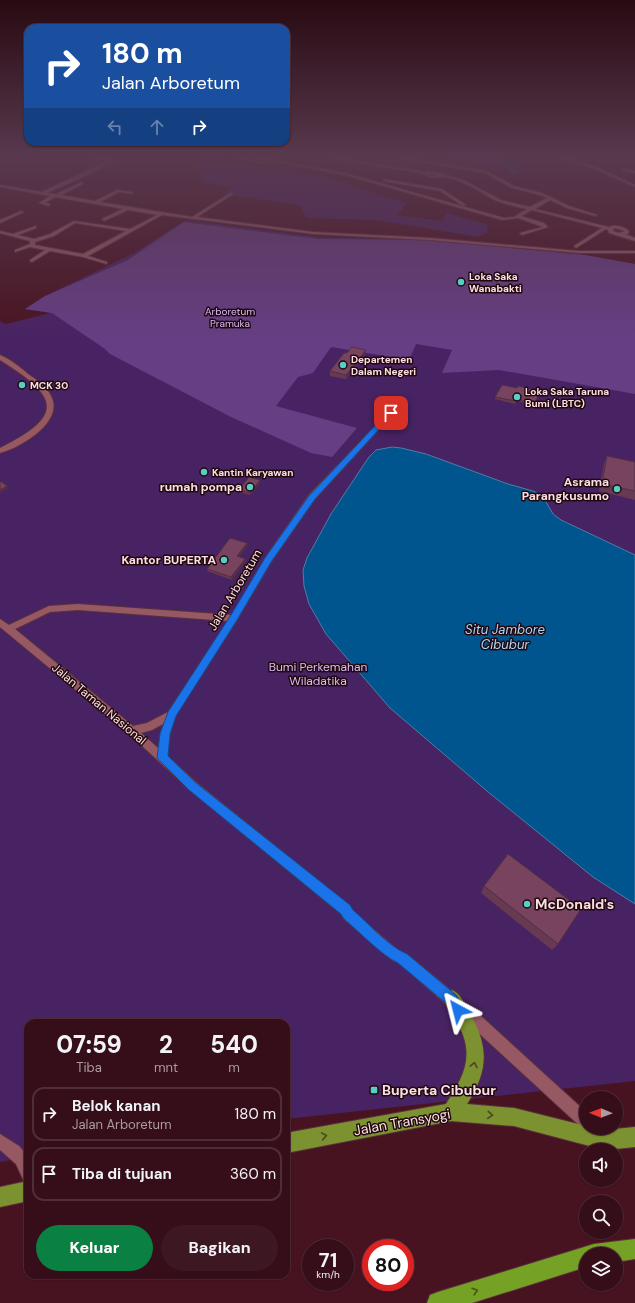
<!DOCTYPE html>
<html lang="id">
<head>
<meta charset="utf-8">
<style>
	:root { --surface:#360e19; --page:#3d1722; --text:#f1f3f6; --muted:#aa9ca2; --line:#502e38; --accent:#0b8043 }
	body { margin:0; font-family:"DM Sans",sans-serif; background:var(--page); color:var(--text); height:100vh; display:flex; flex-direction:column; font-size:15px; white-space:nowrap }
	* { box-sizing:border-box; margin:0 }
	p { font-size:13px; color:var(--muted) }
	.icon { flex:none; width:22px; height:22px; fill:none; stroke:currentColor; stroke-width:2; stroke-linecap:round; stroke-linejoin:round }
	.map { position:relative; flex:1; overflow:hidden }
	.details { position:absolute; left:24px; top:1019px; width:266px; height:260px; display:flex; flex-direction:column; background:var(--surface); border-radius:12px; box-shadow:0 1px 3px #0004,0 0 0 1px var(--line) }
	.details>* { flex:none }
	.banner { position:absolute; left:24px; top:24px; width:266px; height:122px; border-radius:12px; box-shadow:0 1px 3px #0004,0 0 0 1px var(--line); background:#1a4fa0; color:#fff; overflow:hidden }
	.needle { width:26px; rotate:271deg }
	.controls { position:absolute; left:579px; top:1091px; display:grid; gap:8px }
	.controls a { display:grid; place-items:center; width:44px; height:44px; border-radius:50%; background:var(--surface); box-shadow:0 1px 3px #0004,0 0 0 1px var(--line); font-size:20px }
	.speed { position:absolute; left:302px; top:1239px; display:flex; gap:8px; font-size:20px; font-weight:700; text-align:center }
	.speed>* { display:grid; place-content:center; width:52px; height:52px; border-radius:50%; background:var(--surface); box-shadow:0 1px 3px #0004,0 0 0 1px var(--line); line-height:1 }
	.speed small { font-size:10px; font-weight:400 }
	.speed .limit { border:6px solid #d22; background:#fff; color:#111 }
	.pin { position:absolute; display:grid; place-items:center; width:34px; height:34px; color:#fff; margin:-17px; border-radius:8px; box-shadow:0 2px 6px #0006 }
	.me { position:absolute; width:44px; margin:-22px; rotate:322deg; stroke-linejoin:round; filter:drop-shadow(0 0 3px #0008) }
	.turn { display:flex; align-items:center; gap:14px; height:84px; padding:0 12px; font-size:18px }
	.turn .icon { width:52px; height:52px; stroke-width:2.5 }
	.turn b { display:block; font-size:28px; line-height:34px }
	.lanes { display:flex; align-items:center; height:38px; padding:0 12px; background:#0003; justify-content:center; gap:20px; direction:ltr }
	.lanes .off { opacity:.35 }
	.eta { display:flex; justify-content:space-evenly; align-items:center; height:68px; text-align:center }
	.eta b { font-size:24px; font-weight:800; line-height:28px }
	.action { display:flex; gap:8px; margin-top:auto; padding:8px 12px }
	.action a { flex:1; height:46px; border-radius:24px; background:var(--accent); color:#fff; font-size:16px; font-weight:800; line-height:46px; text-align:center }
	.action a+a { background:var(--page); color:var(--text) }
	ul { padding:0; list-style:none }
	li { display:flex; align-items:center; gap:12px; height:54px; margin:0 8px 6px; padding:0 4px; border:2px solid var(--line); border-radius:12px }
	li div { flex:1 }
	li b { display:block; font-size:15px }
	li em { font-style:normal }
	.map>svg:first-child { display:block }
</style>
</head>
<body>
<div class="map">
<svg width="635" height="1303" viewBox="0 0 635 1303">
	<rect width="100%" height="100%" fill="#481321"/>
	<g fill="#482363">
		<polygon points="201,158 218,158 228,165 272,168 330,178 369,192 407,203 397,215 443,221 446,213 487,224 488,232 478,237 377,220 307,218 299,205 223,194 232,188 204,182 198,166"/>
		<polygon points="439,158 492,158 502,161 506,167"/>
		<polygon points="186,220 318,237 428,240 585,255 635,264 635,1081 286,1119 286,1023 28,1023 28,1157 0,1162 0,321 6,324 50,313 25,309 45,296 134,253"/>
	</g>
	<polygon fill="#653e84" points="184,222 318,239 428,240 585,255 635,264 635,394 499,370 442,373 452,350 416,344 409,360 331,347 313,373 298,377 276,406 357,428 332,457 311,453 231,417 110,354 105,349 52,313 25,309 45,296 128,260"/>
	<polygon fill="#01558e" stroke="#4c7ea8" points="392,447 401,448 426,454 508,484 533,491 542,495 553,514 561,520 635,555 635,904 593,877 487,791 390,708 326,634 309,604 304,586 303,570 307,558 331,514 369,457 376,450"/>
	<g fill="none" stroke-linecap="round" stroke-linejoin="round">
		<polygon fill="#01558e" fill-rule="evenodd" points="492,158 502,158 519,171 518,173 512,173"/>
		<defs>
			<g id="minor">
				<path d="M94,158H100L114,161L83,177L47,193L56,194L82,182L83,184L61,195L95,201L117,190L132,192L133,194L119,192L100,202L192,217L232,192L233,194L197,217L313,232L430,238L579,251H635V253H579L430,240L313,234L162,215L88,256L107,262V264L83,257L50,251L32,262L30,261V260L45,250L30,247L15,252V250L30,244V241L0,233V231L13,234L36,226V228L18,235L34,239L50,234L74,221L130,229L157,215L128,210L104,221L102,219L123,209L55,197L45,203L50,204L49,206L39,203L50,196L0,187V185L42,192L108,161ZM75,223L126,231L83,254L35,245V242L54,236Z"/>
				<polygon points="236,158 242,158 266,163 264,164"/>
				<path d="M256,158H262L345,173L504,218L514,217L527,209C518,207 507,205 497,201C478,192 455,172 432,178L425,174L331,158H338L426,172H437L465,181L501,200L530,207L547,198L540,195L512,188L485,173L398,158H405L487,171L514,186L542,193L569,206L597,215L595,216L567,208L550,200L535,209L609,227C615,224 625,227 629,231L628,234H625L635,238V241L609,233L608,230L606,229L576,248L574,246L602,228L532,210L521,216L544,223L548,227L522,235L520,233L543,227L518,218L502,220L345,175ZM428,174H436L437,175L432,176ZM614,228L625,231L619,233L613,231Z"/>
				<polygon points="564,158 569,158 599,168 635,185 635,187 597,170"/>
				<polygon points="623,169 635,171 635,173 623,171"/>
				<polygon points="384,179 442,189 466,205 463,206 440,191 383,181"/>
				<polygon points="21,211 24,212 0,223 0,220"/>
				<path d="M0,355C10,359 20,367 28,374C37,380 50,389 53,401C59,425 19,448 0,453V448C67,415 58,396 0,360Z"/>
				<path d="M391,411L394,413L393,414L315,499L271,562L237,620L175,716L170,734L167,756L197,783L349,906L352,911L399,951L407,954L459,997L460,1002L459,1007L454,1008L449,1007L400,963L392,960L344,919L341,914L189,789L128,733L0,627V619L9,625L49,606L78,604L232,615L265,558L309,495L389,412ZM78,610L228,621L168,712L147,723L133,726L15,629L50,612ZM163,724L158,748L141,733L152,730Z"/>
				<polygon points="464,1004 469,1005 586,1112 586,1128 589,1128 586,1129 581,1127 459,1015 458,1010 459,1005"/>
				<polygon points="0,1134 19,1146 28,1156 28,1181 23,1179 16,1164 0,1150"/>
			</g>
			<g id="trunk">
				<path d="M452,990C461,994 464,1003 469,1012C489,1046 489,1070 467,1104L514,1108L586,1126V1128L605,1130L635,1127V1147L605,1150L514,1126L451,1121L286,1153V1133L446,1104C460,1082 473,1062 463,1035C458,1022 449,1011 443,999L446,993Z"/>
				<polygon points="28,1181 28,1201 0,1207 0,1187"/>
			</g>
			<polygon id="motorway" points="635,1239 635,1259 616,1262 616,1254 586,1254 586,1267 472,1303 427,1303 430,1295 438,1292 594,1244"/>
		</defs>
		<use href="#minor" stroke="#59313b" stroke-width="2"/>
		<use href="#trunk" stroke="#59313b" stroke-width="2"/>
		<use href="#motorway" stroke="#59313b" stroke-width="2"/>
		<use href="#minor" fill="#965964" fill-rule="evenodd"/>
		<use href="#trunk" fill="#7c9231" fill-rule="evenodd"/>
		<use href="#motorway" fill="#75a124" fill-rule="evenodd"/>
	</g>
	<g fill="#673a52">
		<polygon points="366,350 365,355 346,379 330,376 330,371 347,353"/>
		<polygon points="539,393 534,405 517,401 515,404 495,399 495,397"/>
		<polygon points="607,456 635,462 635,500 599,491 604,464"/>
		<polygon points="260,480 260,483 250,495 239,492 239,490"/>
		<polygon points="247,543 247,546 239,557 245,559 246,561 232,580 207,571 207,569"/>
		<polygon points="484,886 558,944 552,950 481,893"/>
	</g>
	<g fill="#542f42">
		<polygon points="366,350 365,355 346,379 346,375"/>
		<polygon points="260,480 260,483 250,495 250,493"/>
		<polygon points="7,486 8,488 0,493 0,490"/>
		<polygon points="247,543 247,546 237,559 237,556"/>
		<polygon points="245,559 246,561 232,580 231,577"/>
	</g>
	<g fill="#78435f" stroke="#542f42">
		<polygon points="352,347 366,350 346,375 330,371 344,353 347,353"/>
		<polygon points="502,385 517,388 518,386 540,391 535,403 517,399 516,401 495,397"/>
		<polygon points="607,456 635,462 635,491 602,484"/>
		<polygon points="249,477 260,480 250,493 239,490"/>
		<polygon points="0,481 7,486 0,490"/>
		<polygon points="230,538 247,543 237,556 245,559 231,577 207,569"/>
		<polygon points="508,854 581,909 558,944 484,886"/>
	</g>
	<defs><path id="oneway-chevron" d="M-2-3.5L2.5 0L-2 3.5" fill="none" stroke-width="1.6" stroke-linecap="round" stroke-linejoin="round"/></defs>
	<g stroke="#49471e">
		<use href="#oneway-chevron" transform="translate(474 1065) rotate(-78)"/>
		<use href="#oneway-chevron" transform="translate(490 1115) rotate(4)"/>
		<use href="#oneway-chevron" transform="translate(324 1136) rotate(-10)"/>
	</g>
	<use stroke="#4a5519" href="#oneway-chevron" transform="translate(475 1291) rotate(-17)"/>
	<linearGradient id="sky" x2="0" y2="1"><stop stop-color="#280a12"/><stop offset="0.46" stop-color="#58394e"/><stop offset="1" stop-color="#58394e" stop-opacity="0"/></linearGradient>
	<rect width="635" height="340" fill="url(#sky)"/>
	<path fill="#1a73e8" stroke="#114b97" d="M389,411L394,413L315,499L271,562L237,620L176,716L170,734L168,756L196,783L350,905L353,910C369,924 388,946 407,954L456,995L465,1010L463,1015L458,1017L454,1015L447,1004L398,963C380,954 360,932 344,919L341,914L189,790L157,758L160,734L168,712L231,615L265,558L309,496Z"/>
	<g fill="#56cec4" stroke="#20090e" stroke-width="1.5">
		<circle cx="461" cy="282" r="4"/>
		<circle cx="343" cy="365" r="4"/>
		<circle cx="22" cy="385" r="4"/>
		<circle cx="517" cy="397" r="4"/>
		<circle cx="204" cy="472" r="4"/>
		<circle cx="250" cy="487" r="4"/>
		<circle cx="617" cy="489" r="4"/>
		<circle cx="224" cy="560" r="4"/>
		<circle cx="527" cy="904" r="4"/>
		<rect x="370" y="1086" width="8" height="8" rx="2"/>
	</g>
	<g text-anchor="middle" stroke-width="3" stroke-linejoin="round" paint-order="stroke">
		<g font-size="10" font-weight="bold" fill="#fcdfe3" stroke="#20090e" text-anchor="start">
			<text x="469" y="280">Loka Saka<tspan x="469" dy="12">Wanabakti</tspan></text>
			<text x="351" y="363">Departemen<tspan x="351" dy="12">Dalam Negeri</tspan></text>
			<text x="30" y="389">MCK 30</text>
			<text x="525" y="395">Loka Saka Taruna<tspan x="525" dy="12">Bumi (LBTC)</tspan></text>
			<text x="212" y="476">Kantin Karyawan</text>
		</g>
		<g font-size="10" fill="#dabbf7" stroke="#20090e">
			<text x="230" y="315">Arboretum<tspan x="230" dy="12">Pramuka</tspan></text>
		</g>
		<g font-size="12" font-weight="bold" fill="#fcdfe3" stroke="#20090e" text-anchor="end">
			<text x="609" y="486">Asrama<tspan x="609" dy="14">Parangkusumo</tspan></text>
			<text x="242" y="491">rumah pompa</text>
			<text x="216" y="564">Kantor BUPERTA</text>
		</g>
		<g font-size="12" fill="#fcdfe3" stroke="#20090e">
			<text transform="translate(235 590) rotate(-59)" y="4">Jalan Arboretum</text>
			<text transform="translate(99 704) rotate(40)" y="4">Jalan Taman Nasional</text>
		</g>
		<g font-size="12" fill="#dabbf7" stroke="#20090e">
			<text x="318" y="671">Bumi Perkemahan<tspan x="318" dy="14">Wiladatika</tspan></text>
		</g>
		<g font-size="13" font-style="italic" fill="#b0d2f3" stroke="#20090e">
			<text x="505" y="634">Situ Jambore<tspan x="505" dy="15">Cibubur</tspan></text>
		</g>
		<g font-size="14" font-weight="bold" fill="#fcdfe3" stroke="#20090e" text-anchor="start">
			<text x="535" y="909">McDonald's</text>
			<text x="382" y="1095">Buperta Cibubur</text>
		</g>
		<g font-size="14" fill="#fcdfe3" stroke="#20090e">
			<text transform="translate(402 1122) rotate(-10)" y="5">Jalan Transyogi</text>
		</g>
	</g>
</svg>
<div class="controls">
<a><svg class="needle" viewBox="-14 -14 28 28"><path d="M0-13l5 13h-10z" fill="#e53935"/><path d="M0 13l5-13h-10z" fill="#aa9ca2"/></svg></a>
<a><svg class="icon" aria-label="sound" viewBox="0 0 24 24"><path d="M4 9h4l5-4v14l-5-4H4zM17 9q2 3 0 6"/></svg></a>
<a><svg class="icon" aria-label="search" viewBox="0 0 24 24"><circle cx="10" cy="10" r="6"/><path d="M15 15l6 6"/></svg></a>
<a><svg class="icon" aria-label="layers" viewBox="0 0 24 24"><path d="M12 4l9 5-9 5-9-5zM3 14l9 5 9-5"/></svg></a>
</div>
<div class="speed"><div>71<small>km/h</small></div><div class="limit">80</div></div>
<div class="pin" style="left:391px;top:413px;background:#d93025"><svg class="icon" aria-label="arrive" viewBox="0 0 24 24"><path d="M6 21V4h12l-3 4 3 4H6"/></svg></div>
<svg class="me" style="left:458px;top:1010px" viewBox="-20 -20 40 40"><path d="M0-17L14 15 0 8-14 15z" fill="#1a73e8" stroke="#fff" stroke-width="4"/></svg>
<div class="banner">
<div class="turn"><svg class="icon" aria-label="right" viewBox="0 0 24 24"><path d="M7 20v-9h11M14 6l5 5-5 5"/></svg><div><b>180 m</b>Jalan Arboretum</div></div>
<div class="lanes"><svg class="icon off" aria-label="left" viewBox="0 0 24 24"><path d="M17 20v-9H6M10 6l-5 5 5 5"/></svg><svg class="icon off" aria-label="ahead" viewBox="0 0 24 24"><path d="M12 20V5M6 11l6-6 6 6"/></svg><svg class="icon" aria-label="right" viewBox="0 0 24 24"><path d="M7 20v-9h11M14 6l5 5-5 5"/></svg></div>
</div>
<section class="details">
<div class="eta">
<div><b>07:59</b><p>Tiba</p></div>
<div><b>2</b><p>mnt</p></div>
<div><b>540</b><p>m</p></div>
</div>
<ul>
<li><svg class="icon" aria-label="right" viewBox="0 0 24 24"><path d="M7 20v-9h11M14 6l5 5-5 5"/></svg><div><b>Belok kanan</b><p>Jalan Arboretum</p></div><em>180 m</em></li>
<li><svg class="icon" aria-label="arrive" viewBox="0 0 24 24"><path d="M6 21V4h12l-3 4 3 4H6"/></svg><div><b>Tiba di tujuan</b></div><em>360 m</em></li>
</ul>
<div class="action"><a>Keluar</a><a>Bagikan</a></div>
</section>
</div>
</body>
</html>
